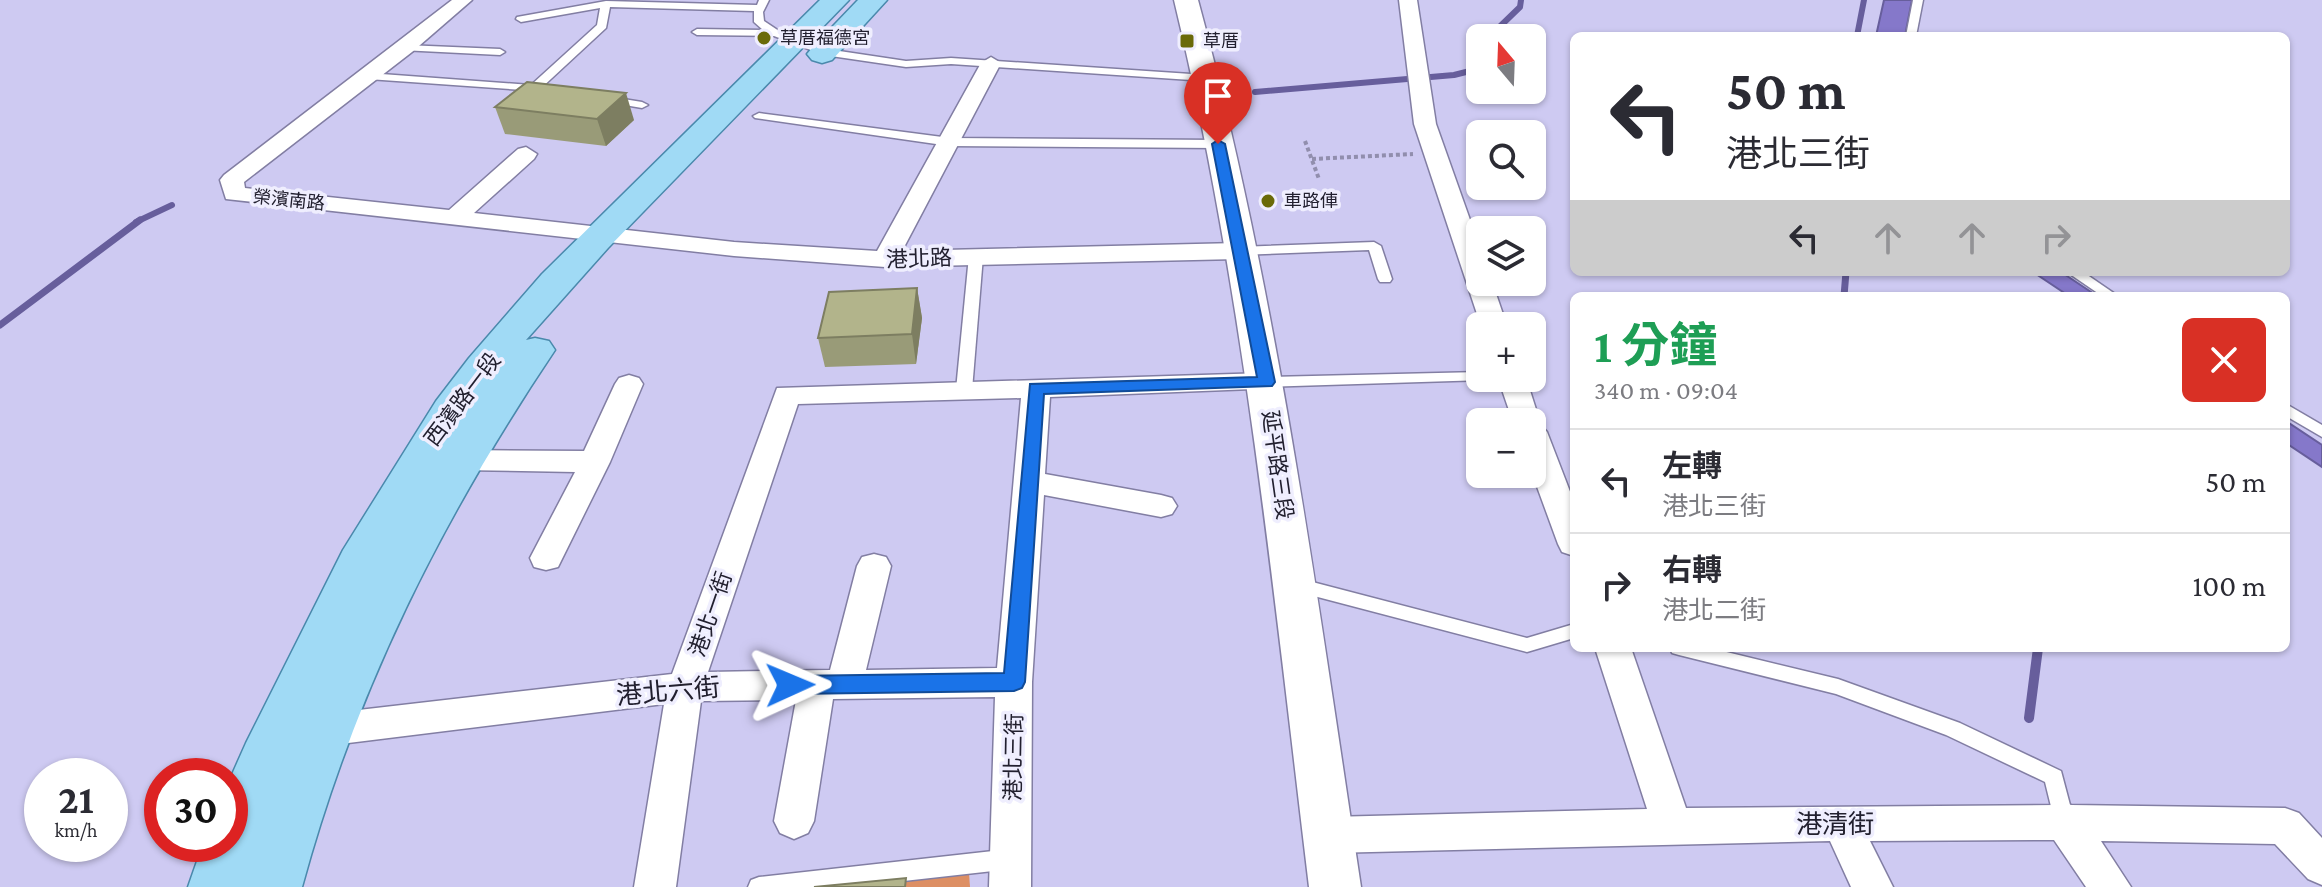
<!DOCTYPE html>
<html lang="zh-TW">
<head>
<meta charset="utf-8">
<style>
	:root { --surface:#fff; --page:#f2f2f3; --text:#2b2b33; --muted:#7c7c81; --line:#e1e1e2 }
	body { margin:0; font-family:"Crimson Pro","Noto Sans TC",serif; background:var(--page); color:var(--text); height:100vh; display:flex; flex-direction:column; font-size:30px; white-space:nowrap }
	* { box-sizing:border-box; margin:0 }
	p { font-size:26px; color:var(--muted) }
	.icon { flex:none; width:44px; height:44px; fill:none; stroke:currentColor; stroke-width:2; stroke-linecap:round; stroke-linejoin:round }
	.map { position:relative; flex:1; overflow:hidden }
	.details { position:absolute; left:1570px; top:292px; width:720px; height:360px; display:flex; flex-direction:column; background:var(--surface); border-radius:12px; box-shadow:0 2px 6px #0004 }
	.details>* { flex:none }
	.hud { position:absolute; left:1570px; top:32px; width:720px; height:244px; border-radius:12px; box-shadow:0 2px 6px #0004; background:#fff; color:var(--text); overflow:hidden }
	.needle { width:52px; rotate:341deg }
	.tools { position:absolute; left:1466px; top:24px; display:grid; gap:16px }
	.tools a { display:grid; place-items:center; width:80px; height:80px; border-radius:12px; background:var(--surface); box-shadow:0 2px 6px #0004; font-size:40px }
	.speed { position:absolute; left:24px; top:758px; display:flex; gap:16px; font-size:40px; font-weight:700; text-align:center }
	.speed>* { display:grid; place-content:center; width:104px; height:104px; border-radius:50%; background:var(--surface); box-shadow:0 2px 6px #0004; line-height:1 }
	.speed small { font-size:20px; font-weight:400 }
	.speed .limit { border:12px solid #d22; background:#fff; color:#111 }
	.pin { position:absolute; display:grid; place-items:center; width:68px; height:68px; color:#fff; margin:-82px -34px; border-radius:50% 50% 50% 0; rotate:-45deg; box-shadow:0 0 8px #0007 }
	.pin .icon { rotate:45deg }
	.me { position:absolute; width:88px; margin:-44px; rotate:89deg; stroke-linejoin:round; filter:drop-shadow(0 0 6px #0008) }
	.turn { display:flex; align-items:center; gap:28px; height:168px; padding:0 24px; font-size:36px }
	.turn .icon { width:104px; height:104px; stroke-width:2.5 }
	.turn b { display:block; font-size:56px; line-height:68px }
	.lanes { display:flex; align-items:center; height:76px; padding:0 24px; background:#0003; justify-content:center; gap:40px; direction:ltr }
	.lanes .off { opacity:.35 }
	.round { display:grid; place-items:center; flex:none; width:84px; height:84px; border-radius:12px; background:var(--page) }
	.headline { display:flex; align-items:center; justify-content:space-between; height:136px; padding:0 24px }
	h1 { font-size:48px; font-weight:700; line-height:60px; color:#1e9e55 }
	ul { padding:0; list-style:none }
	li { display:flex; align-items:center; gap:24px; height:104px; padding:0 24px; border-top:2px solid var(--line) }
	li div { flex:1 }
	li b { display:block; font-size:30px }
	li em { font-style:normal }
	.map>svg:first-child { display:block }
</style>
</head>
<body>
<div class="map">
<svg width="2322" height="887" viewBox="0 0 2322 887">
	<rect width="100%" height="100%" fill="#cecaf2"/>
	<polygon fill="#dd8f64" points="969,873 970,887 852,887"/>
	<g fill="#8578ca" stroke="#675e9c" stroke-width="2">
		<polygon points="1884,0 1912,0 1905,36 1876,36"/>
		<polygon points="2033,272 2061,272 2097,296 2069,296"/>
		<polygon points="2286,421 2322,445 2322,467 2286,443"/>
	</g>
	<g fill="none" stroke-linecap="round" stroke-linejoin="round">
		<g stroke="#675e9c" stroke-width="6">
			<polyline points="1857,36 1864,0"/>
			<polyline points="1488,38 1520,7 1521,0"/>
			<polyline points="1255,92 1454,75 1470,71 1480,47"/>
			<polyline points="136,222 172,205"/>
		</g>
		<g stroke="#675e9c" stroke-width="7">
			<polyline points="1844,296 1846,272"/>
			<polyline points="0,325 140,220"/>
		</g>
		<polyline stroke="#675e9c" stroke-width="10" points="2029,718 2038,648"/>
		<defs>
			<g id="service">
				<polygon points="759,0 769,0 763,12 764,21 779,31 826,49 906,61 951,58 1206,75 1211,78 1206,81 951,64 906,67 824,55 774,36 697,35 692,32 697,29 763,30 754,22 754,11 610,7 606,28 538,91 368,79 363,76 368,73 531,85 597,25 600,8 521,22 516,19 517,17 606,1 757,5"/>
				<polygon points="1913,0 1923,0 1916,36 1906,36"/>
				<polygon points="405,45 500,49 505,52 500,55 401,50 401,46"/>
				<polygon points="611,97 642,102 648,105 642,108 607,102 605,100"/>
				<polygon points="759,113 950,138 1218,140 1224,144 1218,148 950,146 755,118 753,116"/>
				<polygon points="1374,242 1381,246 1392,279 1390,282 1380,282 1378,279 1369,250 1238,255 1231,251 1238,247"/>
				<polygon points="976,252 983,256 972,390 964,395 956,390 969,256"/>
				<polygon points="2067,272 2083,272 2118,296 2102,296"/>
				<polygon points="1480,372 1480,378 1487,378 1485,380 1266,387 1258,382 1266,377"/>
				<polygon points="2286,404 2322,425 2322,437 2286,416"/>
				<polygon points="1297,578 1527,638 1574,624 1574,638 1527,652 1291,590 1288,585 1291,580"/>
				<polygon points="1670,648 1710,648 1838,679 1960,723 2061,771 2074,820 2070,827 2063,829 2056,827 2045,782 1946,735 1836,694 1679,655 1672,653"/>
				<polygon points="1011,849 1019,852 1022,859 1019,866 1011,869 850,887 748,887 751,880 759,877"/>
			</g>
			<g id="minor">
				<polygon points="452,0 472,0 412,52 244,182 245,188 449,210 518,149 526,147 537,154 534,159 474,213 734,242 877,251 981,63 991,57 1001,63 902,251 1238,243 1247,246 1251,251 1247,256 1238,259 885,267 734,256 226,199 220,180 224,175"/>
				<polygon points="1399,0 1417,0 1436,124 1480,248 1480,282 1492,282 1507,326 1481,326 1414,124"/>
				<path d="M1266,373L1276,376L1280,382L1276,388L1050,397L1045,474L1161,495L1172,498L1177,506L1172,514L1161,517L1044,495L1032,682L1031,887H989L995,697L833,699L814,821L808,833L794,839L780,833L774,821L796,700L701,701L676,887H634L664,704L324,746L311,741L305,730L311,719L324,714L672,674L777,388ZM1021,398L997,668L866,670L891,566L886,557L874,554L862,557L857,566L830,670L708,672L798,404Z"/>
				<polygon points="629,375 639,378 643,384 610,462 558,567 546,570 534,567 530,558 575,472 461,470 450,467 446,460 450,453 461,450 584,451 615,384 619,378"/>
				<polygon points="1498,378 1526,378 1541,425 1547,432 1574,502 1574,556 1562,552 1558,544 1532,473 1532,422 1513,422"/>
				<polygon points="1595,648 1631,648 1686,808 2056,805 2063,802 2071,805 2285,808 2299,813 2322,838 2322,885 2308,879 2275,844 2101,841 2131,887 2086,887 2054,840 1870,841 1893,887 1851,887 1830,841 1330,853 1316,848 1310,835 1316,822 1330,817 1647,809"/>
			</g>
			<path id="tertiary" d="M1174,0H1198C1277,291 1316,590 1361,887H1309C1273,590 1244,291 1174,0Z"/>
			<g id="primary">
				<path d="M820,0H849L608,248L526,340L535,338L549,341L555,350C441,520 356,689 302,887H188L203,844H230V779L246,743L343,550L436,401L469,358L542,274Z"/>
				<polygon points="858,0 887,0 832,60 822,63 812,60 807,54 812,48"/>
			</g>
		</defs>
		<use href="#service" stroke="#827ea3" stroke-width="3"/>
		<use href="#minor" stroke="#827ea3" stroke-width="3"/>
		<use href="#tertiary" stroke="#827ea3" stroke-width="3"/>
		<use href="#primary" stroke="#4a89ac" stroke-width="3"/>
		<g stroke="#918ead" stroke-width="4" stroke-dasharray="4 3" stroke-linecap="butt">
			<polyline points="1305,141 1319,179"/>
			<polyline points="1312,159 1413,154"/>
		</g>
		<use href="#service" fill="#fff" fill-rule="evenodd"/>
		<use href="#minor" fill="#fff" fill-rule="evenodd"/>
		<use href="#tertiary" fill="#fff" fill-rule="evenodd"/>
		<use href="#primary" fill="#a0daf5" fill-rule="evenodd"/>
	</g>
	<g fill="#999b78">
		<polygon points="495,107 634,120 606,146 505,134"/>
		<polygon points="917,288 922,318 916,364 825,367 818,338"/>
	</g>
	<g fill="#7d7e61">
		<polygon points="626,93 634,120 606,146 597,119"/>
		<polygon points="917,288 922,318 916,364 912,334"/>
	</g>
	<g fill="#b2b48b" stroke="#7d7e61" stroke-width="2">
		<polygon points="527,82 626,93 597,119 495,107"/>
		<polygon points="917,288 912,334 818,338 829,292"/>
		<polygon points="906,878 905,887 814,887"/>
	</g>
	<polygon fill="#1a73e8" stroke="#114b97" stroke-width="2" points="1218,140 1225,144 1275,382 1272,386 1044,394 1025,682 1022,688 1014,691 790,694 783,691 779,685 783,679 790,676 1004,673 1030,384 1257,377 1212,144"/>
	<g fill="#6a6a08" stroke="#efeefe" stroke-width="3">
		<circle cx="764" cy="38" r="8"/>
		<rect x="1179" y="33" width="16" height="16" rx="4"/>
		<circle cx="1268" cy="201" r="8"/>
	</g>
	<g text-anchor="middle" stroke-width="7" stroke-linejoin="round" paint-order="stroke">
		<g font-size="18" fill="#22202f" stroke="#efeefe" text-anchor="start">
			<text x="780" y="44">草厝福德宮</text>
			<text x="1203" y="47">草厝</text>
			<text x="1284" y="207">車路俥</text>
		</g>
		<g font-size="18" fill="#22202f" stroke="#efeefe">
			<text transform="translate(289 200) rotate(6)" y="6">榮濱南路</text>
		</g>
		<g font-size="22" fill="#22202f" stroke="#efeefe">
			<text transform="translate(919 258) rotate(-2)" y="8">港北路</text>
			<text transform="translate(462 399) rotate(-53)" y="8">西濱路一段</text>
			<text transform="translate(1278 465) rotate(82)" y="8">延平路三段</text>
			<text transform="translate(710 614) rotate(-71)" y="8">港北一街</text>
			<text transform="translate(1013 757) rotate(-89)" y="8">港北三街</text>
		</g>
		<g font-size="26" fill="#22202f" stroke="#efeefe">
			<text transform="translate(668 691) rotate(-5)" y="9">港北六街</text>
			<text x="1835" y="833">港清街</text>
		</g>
	</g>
</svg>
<div class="tools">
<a><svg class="needle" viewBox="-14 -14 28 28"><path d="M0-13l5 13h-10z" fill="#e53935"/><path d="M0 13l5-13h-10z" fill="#7c7c81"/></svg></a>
<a><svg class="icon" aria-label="search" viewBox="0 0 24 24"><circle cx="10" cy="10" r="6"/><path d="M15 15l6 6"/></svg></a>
<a><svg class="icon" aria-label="layers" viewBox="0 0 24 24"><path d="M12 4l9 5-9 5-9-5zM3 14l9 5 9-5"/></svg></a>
<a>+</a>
<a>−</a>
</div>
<div class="speed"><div>21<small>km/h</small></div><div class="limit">30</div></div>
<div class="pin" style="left:1218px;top:144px;background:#d93025"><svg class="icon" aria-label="arrive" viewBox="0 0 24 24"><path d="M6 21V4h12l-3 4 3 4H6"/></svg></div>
<svg class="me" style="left:790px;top:685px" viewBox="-20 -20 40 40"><path d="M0-17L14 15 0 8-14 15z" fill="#1a73e8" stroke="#fff" stroke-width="4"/></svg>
<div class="hud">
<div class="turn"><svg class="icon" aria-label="left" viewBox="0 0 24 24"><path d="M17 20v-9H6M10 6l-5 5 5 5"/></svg><div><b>50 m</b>港北三街</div></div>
<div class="lanes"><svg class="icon" aria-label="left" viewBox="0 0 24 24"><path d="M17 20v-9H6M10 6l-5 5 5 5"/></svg><svg class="icon off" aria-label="ahead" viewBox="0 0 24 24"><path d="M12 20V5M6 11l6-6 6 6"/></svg><svg class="icon off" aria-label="ahead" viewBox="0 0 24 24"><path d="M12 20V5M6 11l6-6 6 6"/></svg><svg class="icon off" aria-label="right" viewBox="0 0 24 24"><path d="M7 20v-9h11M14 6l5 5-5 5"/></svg></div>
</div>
<section class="details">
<div class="headline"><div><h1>1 分鐘</h1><p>340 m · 09:04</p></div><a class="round" style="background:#d93025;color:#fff"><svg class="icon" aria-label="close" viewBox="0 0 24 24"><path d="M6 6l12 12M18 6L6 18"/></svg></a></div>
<ul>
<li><svg class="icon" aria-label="left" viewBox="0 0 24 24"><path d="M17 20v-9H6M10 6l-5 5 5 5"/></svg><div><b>左轉</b><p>港北三街</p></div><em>50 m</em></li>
<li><svg class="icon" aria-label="right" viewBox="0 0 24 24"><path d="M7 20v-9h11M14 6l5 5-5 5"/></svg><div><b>右轉</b><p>港北二街</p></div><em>100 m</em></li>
</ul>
</section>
</div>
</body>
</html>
